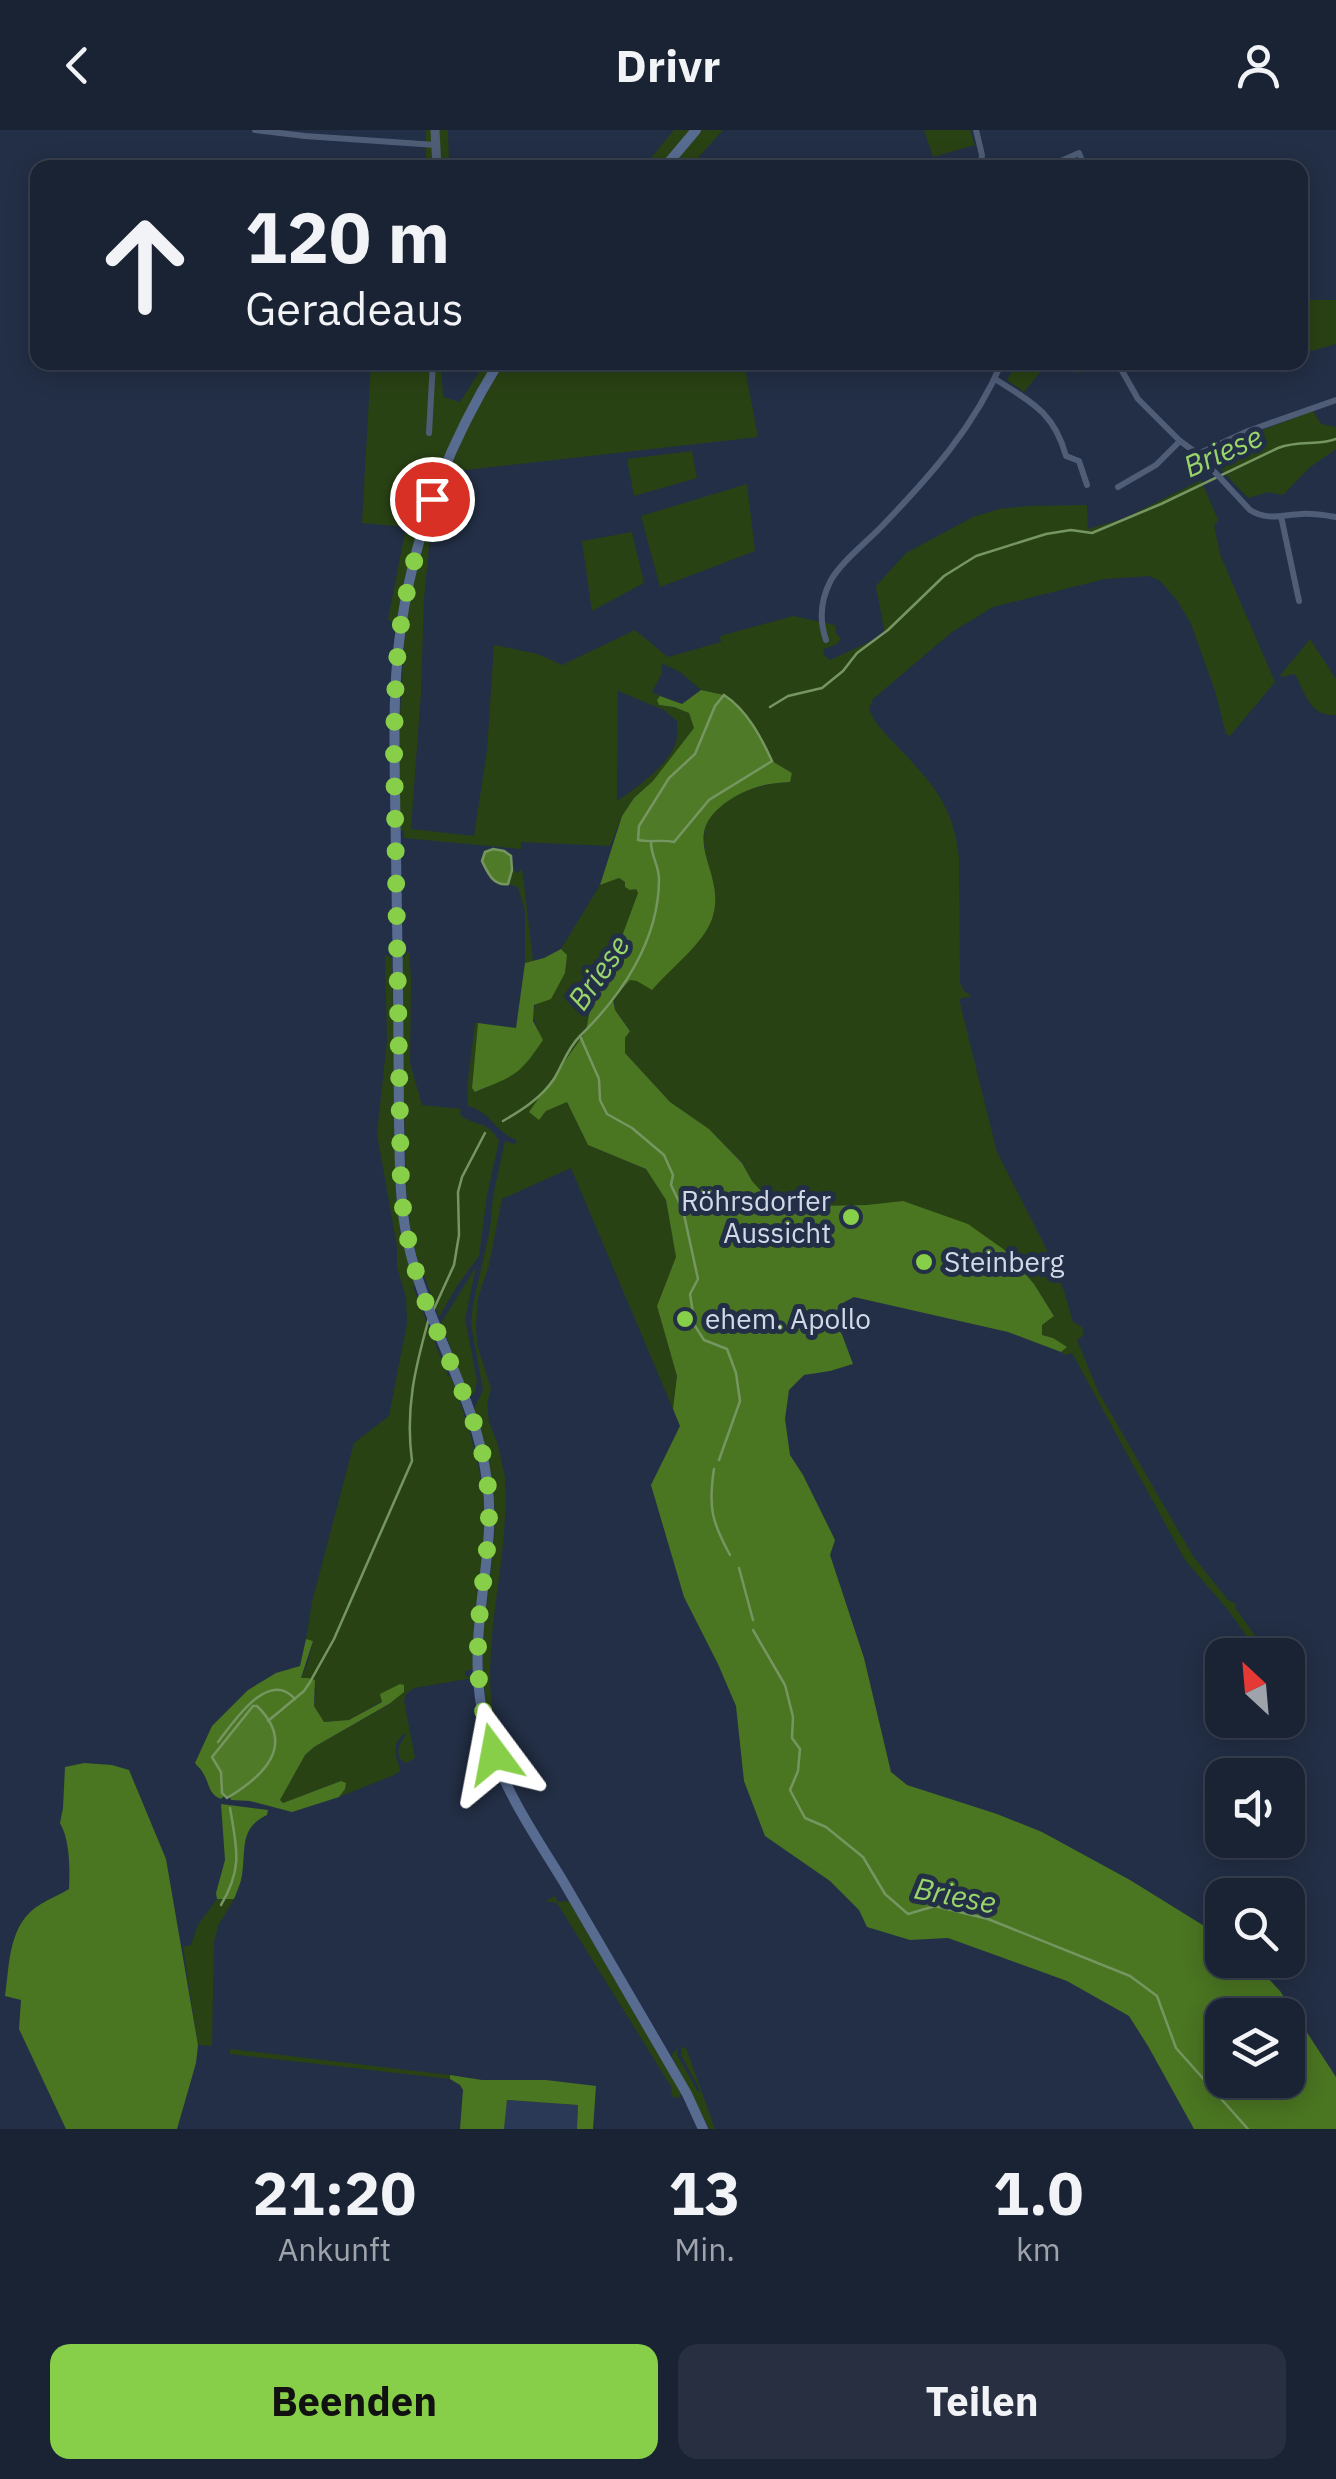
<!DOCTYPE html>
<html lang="de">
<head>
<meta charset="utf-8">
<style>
	:root { --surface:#1a2334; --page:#272f40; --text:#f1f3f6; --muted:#9fa4ac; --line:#38404f; --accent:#88cf49 }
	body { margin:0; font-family:"IBM Plex Sans",sans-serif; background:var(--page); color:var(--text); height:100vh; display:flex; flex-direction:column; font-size:38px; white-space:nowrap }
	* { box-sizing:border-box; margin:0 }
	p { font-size:32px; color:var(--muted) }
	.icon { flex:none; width:55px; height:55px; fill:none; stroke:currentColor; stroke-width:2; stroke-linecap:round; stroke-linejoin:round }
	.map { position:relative; height:1999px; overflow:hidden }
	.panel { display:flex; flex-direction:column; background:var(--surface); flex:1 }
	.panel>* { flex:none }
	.banner { position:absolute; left:30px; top:30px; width:1278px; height:210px; border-radius:20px; box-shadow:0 5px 25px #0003,0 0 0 2px var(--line); background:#1a2334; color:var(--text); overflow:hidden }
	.needle { width:65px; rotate:334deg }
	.buttons { position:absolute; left:1205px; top:1508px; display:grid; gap:20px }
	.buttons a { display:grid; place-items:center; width:100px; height:100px; border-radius:20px; background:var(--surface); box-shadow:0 5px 25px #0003,0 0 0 2px var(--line); font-size:50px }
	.pin { position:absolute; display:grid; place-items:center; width:85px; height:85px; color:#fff; margin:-42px; border:5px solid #fff; border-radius:50%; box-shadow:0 2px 10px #0007 }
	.me { position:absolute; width:110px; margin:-55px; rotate:347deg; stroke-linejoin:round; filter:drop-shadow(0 0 8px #0008) }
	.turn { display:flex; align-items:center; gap:35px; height:210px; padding:0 50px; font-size:45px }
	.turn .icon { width:130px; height:130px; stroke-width:2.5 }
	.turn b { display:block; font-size:70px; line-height:85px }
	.eta { display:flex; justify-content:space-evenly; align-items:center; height:170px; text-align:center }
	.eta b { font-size:60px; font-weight:700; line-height:70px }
	.cta { display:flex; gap:20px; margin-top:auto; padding:20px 50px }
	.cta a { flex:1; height:115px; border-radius:20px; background:var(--accent); color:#111; font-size:40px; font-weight:700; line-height:115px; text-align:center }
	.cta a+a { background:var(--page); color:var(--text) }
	header { display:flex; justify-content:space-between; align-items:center; height:130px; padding:0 50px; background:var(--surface); font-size:45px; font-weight:700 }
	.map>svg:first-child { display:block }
</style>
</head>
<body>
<header><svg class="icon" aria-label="back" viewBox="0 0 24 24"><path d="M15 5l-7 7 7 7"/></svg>Drivr<svg class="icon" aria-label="person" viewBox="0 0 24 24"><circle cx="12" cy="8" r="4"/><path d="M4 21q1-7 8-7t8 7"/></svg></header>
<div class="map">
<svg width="1336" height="1999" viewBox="0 0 1336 1999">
	<rect width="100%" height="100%" fill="#232f46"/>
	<polygon fill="#293956" points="506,1970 578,1975 577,1999 504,1999"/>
	<g fill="#294214" fill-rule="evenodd">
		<polygon points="426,0 448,0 449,37 426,38"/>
		<polygon points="674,0 723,0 690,37 643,38"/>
		<polygon points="924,0 970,0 975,15 933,27"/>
		<polygon points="1300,170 1336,170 1336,214 1300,224"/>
		<path d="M371,233H441L443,267L460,272L485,233H744L758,307L456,341L451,360L431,397L424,469L421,562L411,699L474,706L487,620L494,515L538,524L562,535L635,500L668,527L721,512L720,506L793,486L835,495L836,503L841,509L837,514L824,519L823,524L830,530L885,505L876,456L906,423L973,387L999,379L1028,376L1087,375L1088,399L1125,388L1201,350L1218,390L1214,396L1221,427L1275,552L1230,606L1226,604L1215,561L1191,494L1177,470L1160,451L1149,446L1105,449L993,477L952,502L873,569L869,579C875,595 887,605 898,617C932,653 954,676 959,728L960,853L964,861L972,866L959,869L997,1022L1046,1118L1064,1161L1073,1192L1082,1197L1084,1205L1077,1210L1098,1261L1193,1426L1228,1470L1235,1473L1236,1479L1269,1525H1260L1228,1480L1185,1430L1072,1223L1065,1225L1061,1222L1066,1217L1053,1208L1042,1205V1195L1054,1185L1034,1154L1006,1121L867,1075L815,1076L762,1062L752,1051L742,1032L709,999L670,972L625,923V908L630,900L615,880L614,868L630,850C645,852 667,841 679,830C693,817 711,800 714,780C718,759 708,740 705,719C696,673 752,654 789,652L792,643L772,631L749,591L724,565L701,560L680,542L661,533L662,543L652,562L660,566L657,570L659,575L674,577L689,583L694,598L653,652L634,668L622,686L610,716L521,712V719L404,708V701L399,700L398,623L405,496L388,490L406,397L362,393ZM618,561L664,580L677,591C677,597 678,602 677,608C672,634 637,657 617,671Z"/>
		<polygon points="1016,233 1100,233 1081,243 1044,237 1024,262 1007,250 1017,234"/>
		<polygon points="1313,281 1321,294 1336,297 1336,319 1309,338 1283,365 1268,362 1248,368 1208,326 1209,322 1215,318"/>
		<polygon points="692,321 697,348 634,366 627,329"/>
		<polygon points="747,354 755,421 660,457 641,386"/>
		<polygon points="632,402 644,453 592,481 582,411"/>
		<path d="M1310,509L1336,549V585C1310,587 1305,563 1295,544L1279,547Z"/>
		<polygon points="522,738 533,831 525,833 525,781 518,757 508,754 512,740 518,743"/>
		<path d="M619,748L636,759L638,763L615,825L620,831L601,850L590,879L586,901L530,982L543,986L546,981L567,972L588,1015L646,1039L666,1070L676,1127L657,1176L677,1246L673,1279L571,1038L502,1069L489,1135L478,1168L476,1195L477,1214L491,1259L487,1274L489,1292L497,1312L505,1347L506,1369C505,1387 504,1406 502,1424C498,1463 478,1571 501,1601L495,1603L490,1599C484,1565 481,1533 484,1499C487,1456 498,1413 494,1369C492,1338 483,1309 474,1279L483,1260L471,1194L473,1175L490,1099L493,1066L505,1011L515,1014L517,1010C496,1003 491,982 468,976L467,958L475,893H478L472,958L476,962L488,957L538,899C523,875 553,846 567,826L561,819L600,755Z"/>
		<path d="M409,822L411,849L410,933L422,975L461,979L460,985C476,997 488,990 499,1011L487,1065L479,1126L457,1156L439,1187L424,1145H421L411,1104L406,1058L401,833L402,828Z"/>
		<path d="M385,824L392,829L396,1058L401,1105L415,1156L413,1157L448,1246L451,1247C470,1299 487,1350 485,1406C483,1451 471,1494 473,1539L465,1541V1546L473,1548L414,1558L406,1564L404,1571L415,1628L406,1633C393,1627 399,1614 406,1605L405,1603C389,1616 397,1625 400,1641L394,1645L339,1667L341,1665V1651L283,1673L280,1670L305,1625L314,1617L390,1574L382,1571L349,1590L324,1592L314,1576L316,1558L301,1549L309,1529L313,1511L306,1509L312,1472L354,1313L389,1286L407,1193L406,1167L397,1137V1116L377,1004L387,911Z"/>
		<polygon points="476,1137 465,1189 477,1251 475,1262 469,1267 441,1193"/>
		<polygon points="555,1766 558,1772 569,1771 681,1963 679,1968 671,1966 672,1958 557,1773 545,1771"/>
		<polygon points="217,1769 234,1769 218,1796 214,1812 212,1916 198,1915 183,1817 191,1815 198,1795"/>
		<polygon points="680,1917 686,1918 715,1999 709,1999 673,1929 672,1924 678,1918 677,1925 698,1962 700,1960 681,1925 682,1921"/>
		<polygon points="230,1919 450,1945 450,1949 230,1924"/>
	</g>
	<g fill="#4a7521" fill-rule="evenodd">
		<path d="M701,560L724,565L715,576L695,624L669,648L639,696L638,710C651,713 661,709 674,711L709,670L772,631L792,643L790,652C767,653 750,657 731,669C672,707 729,740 712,789C704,813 669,840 652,860L637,851L630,850L613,869L615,880L630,901L625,908V923L670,972L709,999L742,1033L752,1051L762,1062L815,1076L867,1075L903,1071L968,1094L1006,1121L1034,1154L1054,1186L1042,1195V1205L1053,1208L1067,1217L1061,1222L1008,1202L854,1167L839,1175L837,1191L853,1234L830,1241L804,1245L789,1260L785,1289L790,1325L803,1345L835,1410L830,1425L864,1528L891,1642L907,1655L997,1684L1042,1702L1130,1750L1222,1807V1830H1251L1280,1861L1336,1947V1999H1194L1148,1916L1129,1886L1067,1851L948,1808L910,1810L867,1797L859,1780L830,1751L765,1706L744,1651L736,1576L718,1534L684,1467L651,1355L680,1296L673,1279L677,1246L657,1176L676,1127L666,1070L646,1039L588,1015L567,972L546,981L539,990L529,982L586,901L590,879L601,850L620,831L615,825L638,763L636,759L630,760L625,757V752L619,748L600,755L622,686L634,668L653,651L694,598L689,583L674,577L659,575L657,570L660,566L682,574ZM1222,1885H1288V1950H1222Z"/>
		<path d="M561,819L567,825L565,843L551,869L534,875L533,891L543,910C518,947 515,945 475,962L472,958L478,893L516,898L525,833L544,828Z"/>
		<path d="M306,1509L313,1511L301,1548H308L315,1550L314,1576L324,1592L349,1590L382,1572L380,1564L400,1554L404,1555V1562L389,1574L314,1617L305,1625L280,1670L283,1673L341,1651L346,1653L345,1659L339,1667L292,1682L250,1671L231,1670L230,1666C263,1641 295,1624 261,1579L212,1626L221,1642L224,1666L221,1669C208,1664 210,1654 203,1643C201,1639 198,1637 195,1633L212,1596L248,1560L276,1543L300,1536Z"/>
		<path d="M84,1633L112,1635L129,1640L166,1729L198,1915L196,1933L177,1999H66L19,1899L21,1870L5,1866C10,1833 8,1793 41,1774C50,1768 60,1765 69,1759C70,1739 70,1710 60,1693L63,1678L65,1637Z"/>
		<path d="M221,1674L268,1680L267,1685C239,1698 246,1719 242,1745C241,1753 237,1761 234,1769H217L216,1763L225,1730Z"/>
		<polygon points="450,1945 482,1950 546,1950 596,1956 593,1999 577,1999 578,1975 507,1970 504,1999 460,1999 463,1960 460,1955 450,1949"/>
	</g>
	<g fill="#4f7a27" stroke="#769661" stroke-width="2.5">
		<path d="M724,565C747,580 761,607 772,631L709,670L674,712C661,709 651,713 638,710L639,696L669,648L695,624L715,576Z"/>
		<path d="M493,719L504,721L511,726L512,740L508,754C493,756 488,743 482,731L485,722Z"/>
		<path d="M253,1576H257C297,1615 264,1646 227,1668L222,1663L221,1642L212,1627Z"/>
	</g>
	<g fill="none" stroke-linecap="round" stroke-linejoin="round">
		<g stroke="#769661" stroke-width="2.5">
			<path d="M770,577L788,566L822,558L843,541L857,523L888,500L944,446L976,426L1046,404L1071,400L1092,403L1161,374L1278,318C1299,310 1318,316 1336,309"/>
			<path d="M651,712C651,726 659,736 659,749C659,810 622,865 580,906L599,949L600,970L607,984L632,998L664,1025L673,1045L671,1055L683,1080L698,1149L690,1164L695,1196L704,1210L727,1219L736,1243L740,1271L719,1330"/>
			<path d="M503,991C522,980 541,968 554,949C563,934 567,919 580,906"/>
			<polyline points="433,1181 454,1135 459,1105 458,1062 462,1047 485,1003"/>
			<path d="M714,1339C708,1378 712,1392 730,1425"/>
			<polyline points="739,1438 753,1490"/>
			<polyline points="753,1500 785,1555 793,1587 792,1608 800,1619 798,1641 790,1660 805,1688 826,1697 863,1727 885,1764 908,1784 935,1776 988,1789 1130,1846 1157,1866 1176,1918 1248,1999"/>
			<path d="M268,1591L304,1561L310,1552L334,1509L412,1331C405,1279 415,1238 429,1188"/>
			<path d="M218,1612C233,1593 268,1538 295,1569"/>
			<path d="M221,1775C243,1738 237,1719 230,1678"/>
		</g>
		<g stroke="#4f5d77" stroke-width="6">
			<polyline points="255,0 305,6 436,15"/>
			<polyline points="976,0 982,25 980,38"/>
			<polyline points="1045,38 1079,23 1085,38"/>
			<path d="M1117,232L1138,269L1180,311L1198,324L1250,380C1267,391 1282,385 1301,384C1313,383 1324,385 1336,387"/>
			<path d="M995,249C1031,272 1054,282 1066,326L1079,331L1087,355"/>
			<polyline points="429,303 433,232"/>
			<polyline points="1198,324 1248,301 1336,270"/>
			<polyline points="1118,357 1156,335 1180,311"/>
			<polyline points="1281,386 1299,471"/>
			<path d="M826,510C819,490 821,469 831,450C842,431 868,411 884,394C931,345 975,296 1002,232"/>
		</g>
		<polyline stroke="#4f5d77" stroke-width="9" points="435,0 437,38"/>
		<g stroke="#586c92" stroke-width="10">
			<polyline points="664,38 696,0"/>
			<path d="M499,232C451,310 420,388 404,478C393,538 394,600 395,660C396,724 397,788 398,852C398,898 399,944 399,990C400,1029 399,1070 407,1108C424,1192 476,1265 487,1351C495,1406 480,1459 478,1514C476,1550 481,1588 493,1622C509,1668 538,1710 563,1751C604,1822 646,1893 687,1964L703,1999"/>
		</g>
	</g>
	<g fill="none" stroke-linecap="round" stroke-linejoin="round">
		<path stroke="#88cf49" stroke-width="18" stroke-dasharray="0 32.4" d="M432,369C421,405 411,440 404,476C395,523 395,571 394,618L401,1057C404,1099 413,1137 427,1176C448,1231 477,1284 486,1342C496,1405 478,1457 478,1518C477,1554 483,1589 494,1624"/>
	</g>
	<g fill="#88cf49" stroke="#232f46" stroke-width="4">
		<circle cx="851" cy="1087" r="10"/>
		<circle cx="924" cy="1132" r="10"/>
		<circle cx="685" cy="1189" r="10"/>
	</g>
	<g text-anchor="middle" stroke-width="10" stroke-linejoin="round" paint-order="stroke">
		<g font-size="28" fill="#d1d9e8" stroke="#232f46" text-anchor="start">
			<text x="831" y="1081" text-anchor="end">Röhrsdorfer<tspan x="831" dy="32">Aussicht</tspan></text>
			<text x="944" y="1142">Steinberg</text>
			<text x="705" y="1199">ehem. Apollo</text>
		</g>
		<g font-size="30" font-style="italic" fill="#99d568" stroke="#232f46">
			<text transform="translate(1223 322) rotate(-24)" y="10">Briese</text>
			<text transform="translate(599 843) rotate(-55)" y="10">Briese</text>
			<text transform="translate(955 1766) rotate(11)" y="10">Briese</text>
		</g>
	</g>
</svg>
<div class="buttons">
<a><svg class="needle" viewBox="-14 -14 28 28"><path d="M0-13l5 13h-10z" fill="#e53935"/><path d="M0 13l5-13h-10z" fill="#9fa4ac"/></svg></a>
<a><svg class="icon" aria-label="sound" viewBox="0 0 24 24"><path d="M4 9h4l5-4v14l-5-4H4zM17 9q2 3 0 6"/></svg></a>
<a><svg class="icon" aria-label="search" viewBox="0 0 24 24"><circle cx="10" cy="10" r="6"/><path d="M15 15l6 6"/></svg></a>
<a><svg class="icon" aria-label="layers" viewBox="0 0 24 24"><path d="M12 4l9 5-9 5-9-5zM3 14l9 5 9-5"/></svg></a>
</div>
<div class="pin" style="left:432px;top:369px;background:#d93025"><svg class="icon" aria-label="arrive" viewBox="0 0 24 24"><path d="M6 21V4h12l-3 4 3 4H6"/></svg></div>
<svg class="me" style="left:494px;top:1624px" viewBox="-20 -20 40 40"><path d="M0-17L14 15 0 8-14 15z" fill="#88cf49" stroke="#fff" stroke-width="4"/></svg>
<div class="banner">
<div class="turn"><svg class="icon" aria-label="ahead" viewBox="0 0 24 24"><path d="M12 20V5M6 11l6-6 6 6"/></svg><div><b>120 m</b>Geradeaus</div></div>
</div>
</div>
<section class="panel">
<div class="eta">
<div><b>21:20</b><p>Ankunft</p></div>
<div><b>13</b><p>Min.</p></div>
<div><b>1.0</b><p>km</p></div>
</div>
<div class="cta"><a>Beenden</a><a>Teilen</a></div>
</section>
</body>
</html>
